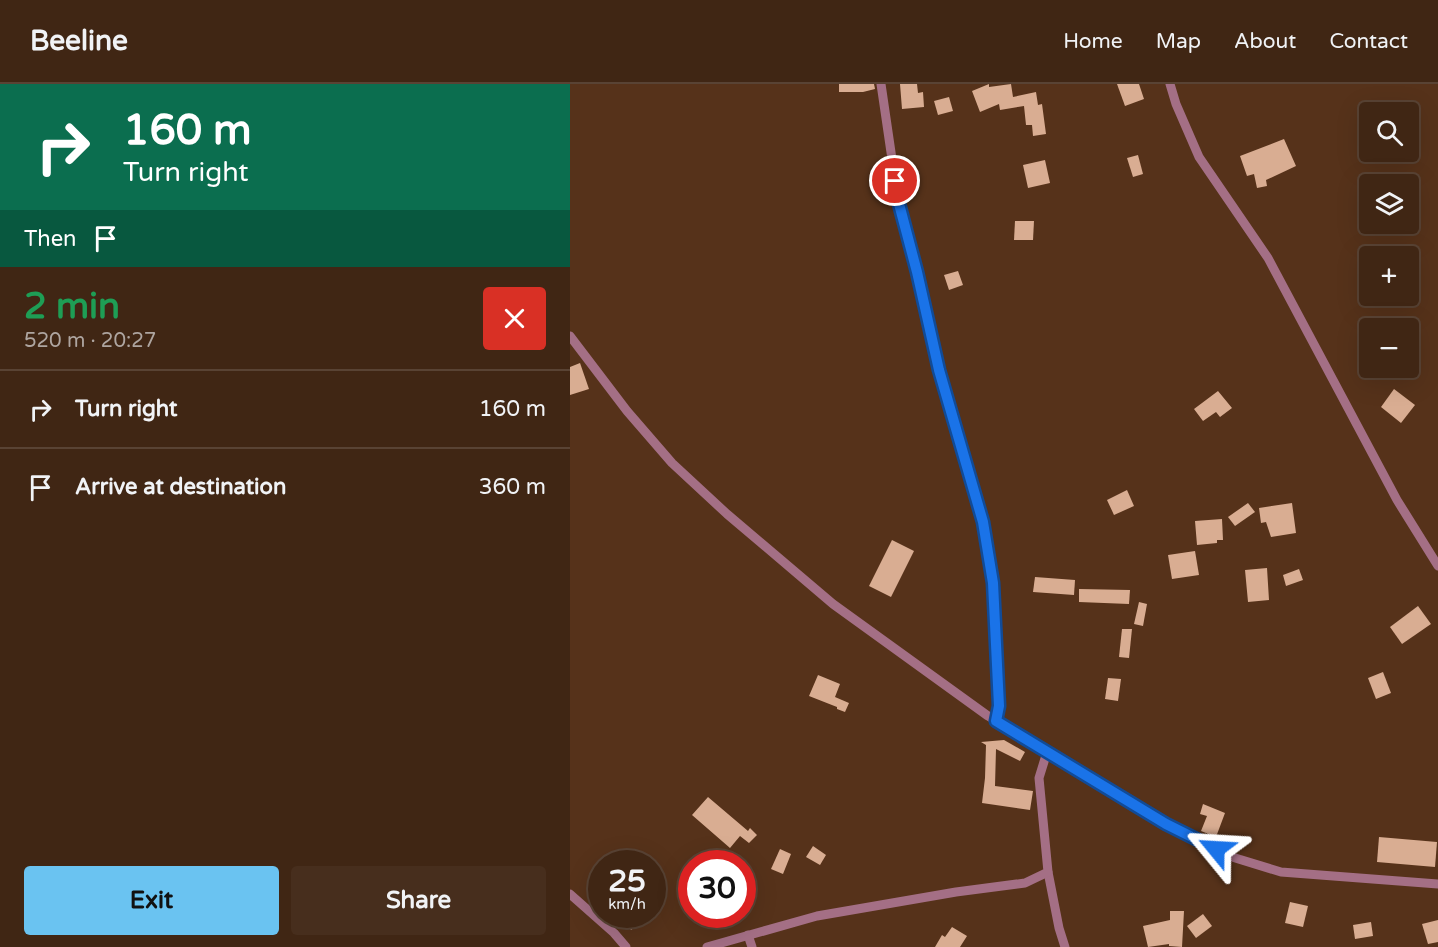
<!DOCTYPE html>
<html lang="en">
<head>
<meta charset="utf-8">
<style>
	:root { --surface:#402614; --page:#472e1d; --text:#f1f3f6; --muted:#aea5a0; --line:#594334; --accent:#6ac3f1 }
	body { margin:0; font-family:"Varela Round",sans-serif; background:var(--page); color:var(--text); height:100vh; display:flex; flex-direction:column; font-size:22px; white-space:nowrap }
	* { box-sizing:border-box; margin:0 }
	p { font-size:20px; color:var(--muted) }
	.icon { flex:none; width:33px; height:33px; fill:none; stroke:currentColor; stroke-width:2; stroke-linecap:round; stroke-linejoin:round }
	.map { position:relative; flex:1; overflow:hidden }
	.drawer { display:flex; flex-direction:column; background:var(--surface); width:570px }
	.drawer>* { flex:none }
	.banner { background:#0b6e4f; color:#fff; overflow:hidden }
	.buttons { position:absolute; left:789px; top:18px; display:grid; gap:12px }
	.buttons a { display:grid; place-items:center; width:60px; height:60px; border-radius:6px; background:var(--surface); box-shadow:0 6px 24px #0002,0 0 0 2px var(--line); font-size:30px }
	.speed { position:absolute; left:18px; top:766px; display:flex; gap:12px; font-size:30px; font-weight:700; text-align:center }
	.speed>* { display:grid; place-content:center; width:78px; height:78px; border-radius:50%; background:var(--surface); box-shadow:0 6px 24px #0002,0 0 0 2px var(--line); line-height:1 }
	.speed small { font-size:15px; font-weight:400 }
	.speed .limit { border:9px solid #d22; background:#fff; color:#111 }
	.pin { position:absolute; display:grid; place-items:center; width:51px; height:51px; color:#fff; margin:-26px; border:3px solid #fff; border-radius:50%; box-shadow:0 2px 6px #0007 }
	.me { position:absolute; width:66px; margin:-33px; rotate:297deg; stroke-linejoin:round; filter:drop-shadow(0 0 4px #0008) }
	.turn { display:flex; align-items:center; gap:21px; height:126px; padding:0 24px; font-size:27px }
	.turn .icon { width:78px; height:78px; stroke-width:2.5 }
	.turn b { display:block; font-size:42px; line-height:51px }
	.then { display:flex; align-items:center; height:57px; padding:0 24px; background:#0003; gap:12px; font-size:22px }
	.round { display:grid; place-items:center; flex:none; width:63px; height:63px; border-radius:6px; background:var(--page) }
	.head { display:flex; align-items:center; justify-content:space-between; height:102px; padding:0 24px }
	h1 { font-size:36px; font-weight:700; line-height:45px; color:#1e9e55 }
	.cta { display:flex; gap:12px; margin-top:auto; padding:12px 24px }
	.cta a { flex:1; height:69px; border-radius:6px; background:var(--accent); color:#111; font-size:24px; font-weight:700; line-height:69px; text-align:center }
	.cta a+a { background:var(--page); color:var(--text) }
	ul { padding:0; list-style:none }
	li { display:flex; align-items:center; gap:18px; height:78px; padding:0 24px; border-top:2px solid var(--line) }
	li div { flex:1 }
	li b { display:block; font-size:22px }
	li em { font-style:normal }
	header { display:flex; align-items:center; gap:36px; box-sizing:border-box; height:84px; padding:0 30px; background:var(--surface); border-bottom:2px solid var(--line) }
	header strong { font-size:28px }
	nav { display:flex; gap:33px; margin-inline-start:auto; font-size:21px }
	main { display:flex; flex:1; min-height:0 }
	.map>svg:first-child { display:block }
</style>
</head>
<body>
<header>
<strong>Beeline</strong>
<nav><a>Home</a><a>Map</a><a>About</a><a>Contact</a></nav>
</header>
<main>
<section class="drawer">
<div class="banner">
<div class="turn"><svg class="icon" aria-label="right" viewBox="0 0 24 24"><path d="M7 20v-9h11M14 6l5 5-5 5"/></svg><div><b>160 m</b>Turn right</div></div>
<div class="then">Then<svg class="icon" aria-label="arrive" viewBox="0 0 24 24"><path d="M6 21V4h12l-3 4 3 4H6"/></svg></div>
</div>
<div class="head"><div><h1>2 min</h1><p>520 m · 20:27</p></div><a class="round" style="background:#d93025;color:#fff"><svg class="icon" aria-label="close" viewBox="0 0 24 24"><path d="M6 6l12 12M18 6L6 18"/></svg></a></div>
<ul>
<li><svg class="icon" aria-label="right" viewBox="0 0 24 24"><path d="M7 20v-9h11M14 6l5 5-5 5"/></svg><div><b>Turn right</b></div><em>160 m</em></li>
<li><svg class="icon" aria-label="arrive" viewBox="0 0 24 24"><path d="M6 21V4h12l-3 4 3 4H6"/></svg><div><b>Arrive at destination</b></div><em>360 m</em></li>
</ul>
<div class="cta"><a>Exit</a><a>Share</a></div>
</section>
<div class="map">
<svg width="868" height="863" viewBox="0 0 868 863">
	<rect width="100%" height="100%" fill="#56321a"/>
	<g fill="#d9ad92">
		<polygon points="269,0 304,0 305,5 293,8 269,8"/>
		<polygon points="330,0 347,0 348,9 353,8 354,23 332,25"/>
		<polygon points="419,0 419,3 441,0 443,13 466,8 468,21 472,20 476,50 463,52 462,41 456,41 454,22 430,26 429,20 410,28 402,7"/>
		<polygon points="547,0 569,0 574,15 555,22"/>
		<polygon points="379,13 383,27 368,31 364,17"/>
		<polygon points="714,55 726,82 696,96 697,102 687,104 684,90 677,92 670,72"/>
		<polygon points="568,71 573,90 563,93 557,74"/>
		<polygon points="475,76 480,99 458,104 453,81"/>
		<polygon points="445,137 464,137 463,156 444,156"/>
		<polygon points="388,187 393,201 379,206 374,191"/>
		<polygon points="10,279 19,305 0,311 0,283"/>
		<polygon points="824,305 845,321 831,339 811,323"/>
		<polygon points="648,307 662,324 650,333 646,328 633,337 624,325"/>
		<polygon points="557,406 564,422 544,431 537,416"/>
		<polygon points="678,419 685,428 665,442 658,433"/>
		<polygon points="722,419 726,449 701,453 696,438 691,439 689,424"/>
		<polygon points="652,435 653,456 647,456 647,459 627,461 625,437"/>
		<polygon points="322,456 344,467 321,513 299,502"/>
		<polygon points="625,467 629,491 602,495 598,471"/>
		<polygon points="697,484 699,516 678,518 675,486"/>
		<polygon points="729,485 733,496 716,502 713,491"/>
		<polygon points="465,493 505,496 504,511 463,508"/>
		<polygon points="509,505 560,506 559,520 509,518"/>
		<polygon points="569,518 577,520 573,542 564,540"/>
		<polygon points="848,522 861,540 832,560 820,543"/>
		<polygon points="552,545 562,545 559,574 549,573"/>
		<polygon points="813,588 821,609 806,615 798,594"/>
		<polygon points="248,591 270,600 265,613 279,619 275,628 267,625 267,623 239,612"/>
		<polygon points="538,594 551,595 548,617 535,615"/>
		<polygon points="434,656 455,668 450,677 426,665 425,702 463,707 460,726 412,719 415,694 416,661 411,658"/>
		<polygon points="138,713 178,747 180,744 187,751 179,759 170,752 160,764 122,731"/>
		<polygon points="633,720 655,729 646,753 631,747 637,732 630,730"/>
		<polygon points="809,753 867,758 865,783 807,778"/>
		<polygon points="243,762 256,771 250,781 236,773"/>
		<polygon points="210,765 221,770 213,790 201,785"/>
		<polygon points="720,818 738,822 733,843 715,839"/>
		<polygon points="600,827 614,827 612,863 599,862 599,860 578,863 573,842 600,836"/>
		<polygon points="633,830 642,842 626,854 617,842"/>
		<polygon points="47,831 83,831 61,846 57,840 54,842"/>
		<polygon points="868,836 868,858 858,860 852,840"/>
		<polygon points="801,838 803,852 785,855 783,841"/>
		<polygon points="382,843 397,852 390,863 365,863 372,851 375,853"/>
	</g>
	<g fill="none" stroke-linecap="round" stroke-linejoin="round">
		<g stroke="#a46f85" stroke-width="9">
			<polyline points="311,0 328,116 347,188 369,286 413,438 423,499 429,622 426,637"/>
			<polyline points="600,0 606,20 629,73 698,174 827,416 868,482"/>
			<polyline points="0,252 57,327 102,379 157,430 263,520 418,632 596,740 662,773 711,788 868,800"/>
			<polyline points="478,788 489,844 495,863"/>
			<polyline points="0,810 44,849 56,863"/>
			<polyline points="178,851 182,863"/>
			<polyline points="137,863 247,832 386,808 455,799 478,788 469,694 477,668"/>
		</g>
	</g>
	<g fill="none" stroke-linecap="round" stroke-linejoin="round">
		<defs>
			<polyline id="route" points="325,97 328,116 347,188 369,286 413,438 423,499 429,622 426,637 596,740 646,765"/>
		</defs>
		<use href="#route" stroke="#114b97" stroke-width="15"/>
		<use href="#route" stroke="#1a73e8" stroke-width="10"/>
	</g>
</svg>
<div class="buttons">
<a><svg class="icon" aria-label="search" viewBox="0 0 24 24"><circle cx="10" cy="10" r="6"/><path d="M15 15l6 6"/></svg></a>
<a><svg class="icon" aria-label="layers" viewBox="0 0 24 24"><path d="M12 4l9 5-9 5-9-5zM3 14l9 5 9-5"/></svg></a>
<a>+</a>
<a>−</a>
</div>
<div class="speed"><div>25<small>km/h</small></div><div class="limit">30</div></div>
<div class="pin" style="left:325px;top:97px;background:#d93025"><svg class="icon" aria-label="arrive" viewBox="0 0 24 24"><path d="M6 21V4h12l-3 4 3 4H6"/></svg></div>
<svg class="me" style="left:646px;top:765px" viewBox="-20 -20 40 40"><path d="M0-17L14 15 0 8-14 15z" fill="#1a73e8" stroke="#fff" stroke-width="4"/></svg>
</div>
</main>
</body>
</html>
